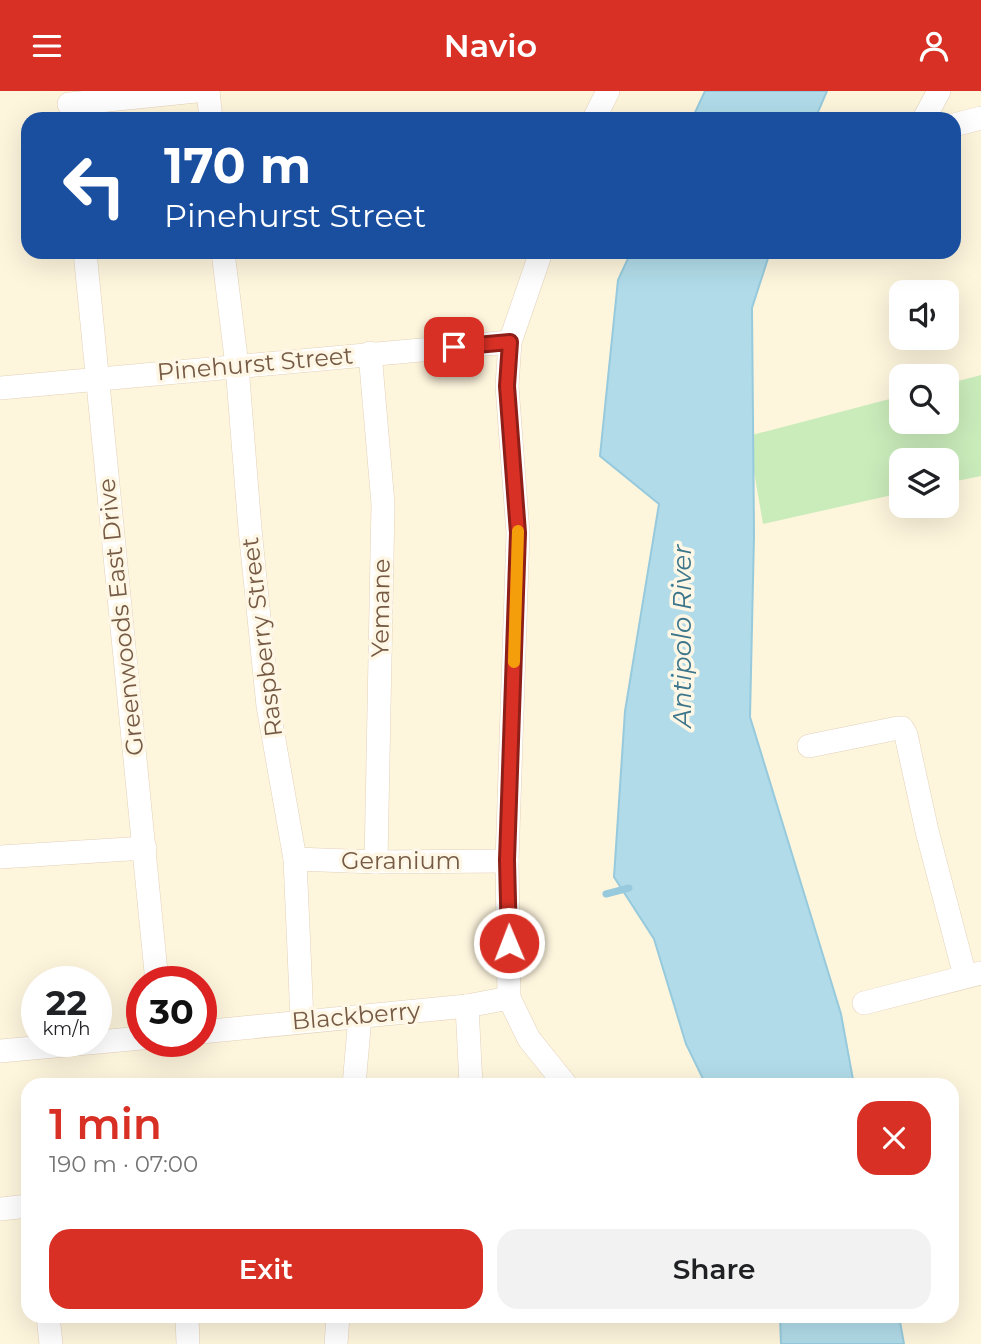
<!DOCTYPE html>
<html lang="en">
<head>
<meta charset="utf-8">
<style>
	:root { --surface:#fff; --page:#f2f2f2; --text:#202124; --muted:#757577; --accent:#d93025 }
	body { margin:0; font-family:Montserrat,sans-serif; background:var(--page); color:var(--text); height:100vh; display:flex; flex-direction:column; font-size:26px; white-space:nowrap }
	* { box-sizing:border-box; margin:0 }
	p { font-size:23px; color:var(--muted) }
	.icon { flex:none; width:38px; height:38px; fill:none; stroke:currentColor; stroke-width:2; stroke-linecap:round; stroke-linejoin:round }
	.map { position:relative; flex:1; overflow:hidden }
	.details { position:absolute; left:21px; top:987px; width:938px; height:245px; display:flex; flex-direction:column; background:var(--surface); border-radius:21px; box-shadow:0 7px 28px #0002 }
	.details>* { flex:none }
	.guide { position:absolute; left:21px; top:21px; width:940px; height:147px; border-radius:21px; box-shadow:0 7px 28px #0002; background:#1a4fa0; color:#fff; overflow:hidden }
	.buttons { position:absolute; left:889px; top:189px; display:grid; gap:14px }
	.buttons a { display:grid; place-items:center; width:70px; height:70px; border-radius:14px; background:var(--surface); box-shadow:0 7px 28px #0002; font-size:35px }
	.speed { position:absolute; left:21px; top:875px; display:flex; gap:14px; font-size:35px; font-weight:700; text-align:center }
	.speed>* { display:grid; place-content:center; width:91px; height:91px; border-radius:50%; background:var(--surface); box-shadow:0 7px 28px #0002; line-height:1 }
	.speed small { font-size:18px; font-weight:400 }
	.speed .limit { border:10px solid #d22; background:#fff; color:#111 }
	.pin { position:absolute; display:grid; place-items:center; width:60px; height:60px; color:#fff; margin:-30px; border-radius:14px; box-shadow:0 4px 10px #0006 }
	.me { position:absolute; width:77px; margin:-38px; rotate:359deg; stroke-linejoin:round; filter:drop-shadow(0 0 5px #0008) }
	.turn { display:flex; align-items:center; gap:24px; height:147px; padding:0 28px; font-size:32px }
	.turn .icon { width:91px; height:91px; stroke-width:2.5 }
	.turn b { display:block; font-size:49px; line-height:60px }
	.round { display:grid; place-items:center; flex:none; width:74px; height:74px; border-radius:21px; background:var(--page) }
	.head { display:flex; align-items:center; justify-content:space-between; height:119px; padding:0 28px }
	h1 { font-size:42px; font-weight:600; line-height:52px; color:var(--accent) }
	.primary-button { display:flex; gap:14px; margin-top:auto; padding:14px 28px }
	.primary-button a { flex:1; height:80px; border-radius:21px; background:var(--accent); color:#fff; font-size:28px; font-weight:600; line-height:80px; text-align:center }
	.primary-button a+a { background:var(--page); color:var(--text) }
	header { display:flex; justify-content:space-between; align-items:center; height:91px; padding:0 28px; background:var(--accent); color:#fff; font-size:32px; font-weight:600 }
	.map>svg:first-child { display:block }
</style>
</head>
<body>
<header><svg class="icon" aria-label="menu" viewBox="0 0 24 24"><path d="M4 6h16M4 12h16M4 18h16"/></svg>Navio<svg class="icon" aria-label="person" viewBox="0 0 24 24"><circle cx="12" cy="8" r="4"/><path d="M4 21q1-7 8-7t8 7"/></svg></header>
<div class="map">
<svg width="981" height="1253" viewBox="0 0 981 1253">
	<rect width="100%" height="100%" fill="#fef5dd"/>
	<polygon fill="#caecbb" points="981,284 981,385 947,392 947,369 901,369 901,402 763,433 752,369 752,344 901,305 901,331 947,331 947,293"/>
	<g fill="#b1dbe9" stroke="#96cadc" stroke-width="2">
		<polygon points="705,0 827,0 815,28 692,28"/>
		<polygon points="631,161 770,161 752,217 754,444 750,626 841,923 854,994 706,994 686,953 654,848 614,786 625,620 659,413 600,365 618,189"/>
		<polygon points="780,1225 899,1225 904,1253 781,1253"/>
	</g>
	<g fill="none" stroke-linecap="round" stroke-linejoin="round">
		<polyline stroke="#96cadc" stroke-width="7" points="606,803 629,797"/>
		<defs>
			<g id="minor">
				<polyline points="208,0 211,28"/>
				<polyline points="69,13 196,0"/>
				<polyline points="594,28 608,0"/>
				<polyline points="924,28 939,0"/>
				<polyline points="954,34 981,27"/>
				<polyline points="85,161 157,891"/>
				<polyline points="223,161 237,275 250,438 268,615 295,768 302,929"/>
				<polyline points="541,161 510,251 507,295 518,442 507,770 509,907 529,948 566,994"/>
				<polyline points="370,262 383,413 376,771"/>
				<polyline points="0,297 510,251"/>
				<polyline points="809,655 898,637 902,637 906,644 927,740 965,885"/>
				<polyline points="0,766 145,757"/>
				<polyline points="295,768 376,771 507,770"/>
				<polyline points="864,912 981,882"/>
				<polyline points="467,915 471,994"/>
				<polyline points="201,941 467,915 509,907"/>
				<polyline points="0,960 142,947"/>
				<polyline points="354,994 360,926"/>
				<polyline points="0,1118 28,1115"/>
				<polyline points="48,1225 51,1253"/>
				<polyline points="187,1225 188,1253"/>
				<polyline points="336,1253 338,1225"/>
			</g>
		</defs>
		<use href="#minor" stroke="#e3d1b9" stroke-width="24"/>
		<use href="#minor" stroke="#fff" stroke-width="23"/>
	</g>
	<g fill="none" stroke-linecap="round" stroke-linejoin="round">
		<defs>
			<polyline id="route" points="454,256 510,251 507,295 518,442 507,769 509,852"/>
		</defs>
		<use href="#route" stroke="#8d1f18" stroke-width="18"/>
		<use href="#route" stroke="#d93025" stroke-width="12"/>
		<polyline stroke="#f59e0b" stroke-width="12" points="514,571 518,440"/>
	</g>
	<g text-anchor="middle" stroke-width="7" stroke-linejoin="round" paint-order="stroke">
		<g font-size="24" fill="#765a44" stroke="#fff7e6">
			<text transform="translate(255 273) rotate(-5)" y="8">Pinehurst Street</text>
			<text transform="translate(381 517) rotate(-89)" y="8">Yemane</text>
			<text transform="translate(121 526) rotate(-96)" y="8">Greenwoods East Drive</text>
			<text transform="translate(262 546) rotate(-97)" y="8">Raspberry Street</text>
			<text x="401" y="778">Geranium</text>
			<text transform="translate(356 925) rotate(-5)" y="8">Blackberry</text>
		</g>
		<g font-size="26" font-style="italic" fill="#3c768b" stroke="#fff7e6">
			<text transform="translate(682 545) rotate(-90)" y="9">Antipolo River</text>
		</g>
	</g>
</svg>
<div class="buttons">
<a><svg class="icon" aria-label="sound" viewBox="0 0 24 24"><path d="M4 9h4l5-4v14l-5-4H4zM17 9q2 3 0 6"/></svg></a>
<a><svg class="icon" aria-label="search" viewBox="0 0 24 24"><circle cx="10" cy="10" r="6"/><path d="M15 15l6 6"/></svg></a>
<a><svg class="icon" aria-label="layers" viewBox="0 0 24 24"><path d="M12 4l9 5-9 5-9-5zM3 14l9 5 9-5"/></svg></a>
</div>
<div class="speed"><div>22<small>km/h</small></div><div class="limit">30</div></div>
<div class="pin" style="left:454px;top:256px;background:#d93025"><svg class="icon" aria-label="arrive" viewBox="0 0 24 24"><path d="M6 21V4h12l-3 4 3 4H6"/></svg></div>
<svg class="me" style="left:509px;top:852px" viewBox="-20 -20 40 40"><circle r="17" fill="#d93025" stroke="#fff" stroke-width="3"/><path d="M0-11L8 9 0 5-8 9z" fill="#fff"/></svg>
<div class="guide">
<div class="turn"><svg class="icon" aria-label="left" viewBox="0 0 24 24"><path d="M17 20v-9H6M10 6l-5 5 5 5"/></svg><div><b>170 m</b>Pinehurst Street</div></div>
</div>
<section class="details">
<div class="head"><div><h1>1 min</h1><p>190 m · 07:00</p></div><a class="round" style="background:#d93025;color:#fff"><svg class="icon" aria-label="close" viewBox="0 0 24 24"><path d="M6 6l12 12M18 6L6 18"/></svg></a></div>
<div class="primary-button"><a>Exit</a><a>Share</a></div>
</section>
</div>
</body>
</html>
